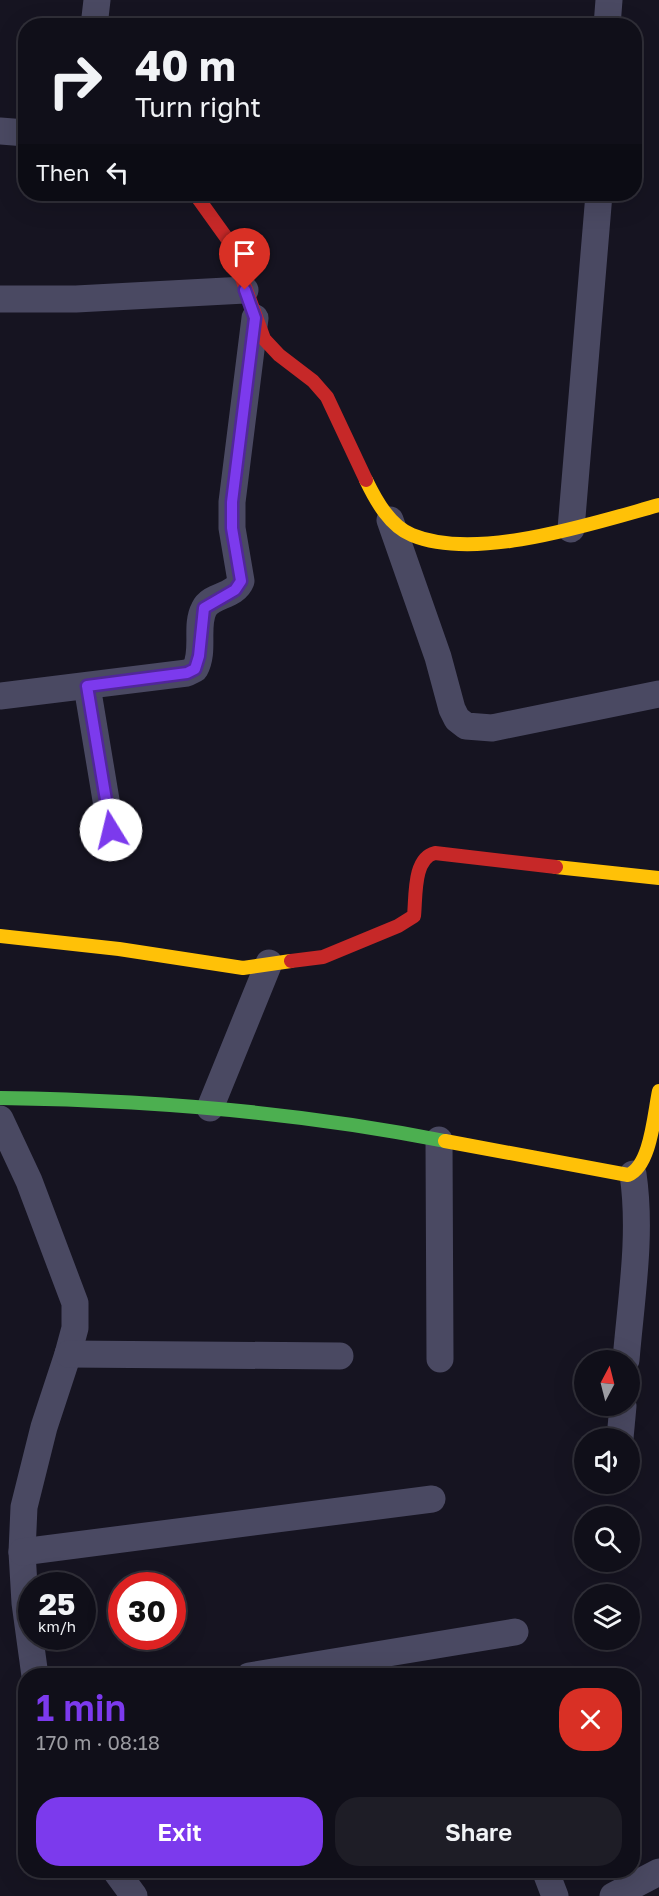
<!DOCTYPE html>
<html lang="en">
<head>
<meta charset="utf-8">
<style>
	:root { --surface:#100f19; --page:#1e1d26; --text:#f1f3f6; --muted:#9c9ca2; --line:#302f38; --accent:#7c3aed }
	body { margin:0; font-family:"Golos Text",sans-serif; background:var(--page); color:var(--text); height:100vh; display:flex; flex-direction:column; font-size:22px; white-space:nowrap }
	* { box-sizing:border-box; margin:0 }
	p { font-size:20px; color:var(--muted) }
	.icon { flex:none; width:33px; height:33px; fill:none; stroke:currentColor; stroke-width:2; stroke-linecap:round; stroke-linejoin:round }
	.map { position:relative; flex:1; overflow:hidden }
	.drawer { position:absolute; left:18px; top:1668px; width:622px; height:210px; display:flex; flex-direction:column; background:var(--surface); border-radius:24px; box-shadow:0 6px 24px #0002,0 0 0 2px var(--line) }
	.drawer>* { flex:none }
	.top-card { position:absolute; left:18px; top:18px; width:624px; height:183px; border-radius:24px; box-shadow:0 6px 24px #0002,0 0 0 2px var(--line); background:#100f19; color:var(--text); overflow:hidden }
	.needle { width:39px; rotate:7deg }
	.tools { position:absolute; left:574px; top:1350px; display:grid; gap:12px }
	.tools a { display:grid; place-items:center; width:66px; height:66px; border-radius:50%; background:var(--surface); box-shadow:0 6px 24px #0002,0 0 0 2px var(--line); font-size:30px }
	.speed { position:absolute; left:18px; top:1572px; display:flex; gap:12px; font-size:30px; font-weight:700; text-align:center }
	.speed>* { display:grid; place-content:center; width:78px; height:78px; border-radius:50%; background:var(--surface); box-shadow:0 6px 24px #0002,0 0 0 2px var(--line); line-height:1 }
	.speed small { font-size:15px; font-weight:400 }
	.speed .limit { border:9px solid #d22; background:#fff; color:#111 }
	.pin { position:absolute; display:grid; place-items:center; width:51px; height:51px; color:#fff; margin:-62px -26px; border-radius:50% 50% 50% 0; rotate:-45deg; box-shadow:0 0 6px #0007 }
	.pin .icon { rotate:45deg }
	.me { position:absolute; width:66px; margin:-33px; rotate:351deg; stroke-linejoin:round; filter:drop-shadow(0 0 4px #0008) }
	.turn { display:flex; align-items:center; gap:21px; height:126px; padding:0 18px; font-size:27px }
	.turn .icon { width:78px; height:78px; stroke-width:2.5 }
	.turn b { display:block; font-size:42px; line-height:51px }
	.then { display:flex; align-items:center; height:57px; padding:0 18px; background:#0003; gap:12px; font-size:22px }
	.round { display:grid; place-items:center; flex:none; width:63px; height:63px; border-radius:24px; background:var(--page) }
	.overview { display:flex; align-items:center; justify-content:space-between; height:102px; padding:0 18px }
	h1 { font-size:36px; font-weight:600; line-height:45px; color:var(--accent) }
	.primary-button { display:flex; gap:12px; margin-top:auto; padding:12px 18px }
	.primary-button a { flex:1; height:69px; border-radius:24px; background:var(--accent); color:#fff; font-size:24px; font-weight:600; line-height:69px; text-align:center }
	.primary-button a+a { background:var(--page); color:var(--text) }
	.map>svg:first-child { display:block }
</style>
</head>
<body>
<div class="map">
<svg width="659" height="1896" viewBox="0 0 659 1896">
	<rect width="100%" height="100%" fill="#161421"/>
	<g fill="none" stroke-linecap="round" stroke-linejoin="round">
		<g stroke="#4a4962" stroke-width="27">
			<polyline points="94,26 97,0"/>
			<polyline points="607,26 609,0"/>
			<polyline points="0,131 26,133"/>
			<polyline points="0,299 76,299 245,290"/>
			<polyline points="390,520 438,657 452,709 457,719 466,726 492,728 659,694"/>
			<polyline points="571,529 599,194"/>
			<polyline points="87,686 111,830"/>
			<path d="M0,696L187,673L195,669C205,651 195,626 204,609C211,594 235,597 241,581L232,528V502L255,318"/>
			<polyline points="210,1108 269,963"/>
			<polyline points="0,1119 29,1181 75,1303 75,1328 68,1354 44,1427 24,1507 22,1552 25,1603 35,1676"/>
			<polyline points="439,1140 440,1359"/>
			<polyline points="68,1354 340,1356"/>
			<path d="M626,1360C631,1299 642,1235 633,1174"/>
			<polyline points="620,1438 623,1406"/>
			<polyline points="22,1552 432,1499"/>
			<polyline points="249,1676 515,1632"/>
			<polyline points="115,1870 134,1896"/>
			<polyline points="545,1870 555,1896"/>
			<polyline points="613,1896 659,1872"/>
		</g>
		<path stroke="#4caf50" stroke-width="14" d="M0,1098C149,1100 299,1112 445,1141"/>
		<g stroke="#ffc107" stroke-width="14">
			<path d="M366,480C376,501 390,526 412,535C477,562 594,523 659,505"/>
			<polyline points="556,867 659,878"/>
			<polyline points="0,936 119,949 243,968 291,961"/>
			<path d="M445,1141L628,1175C651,1166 654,1114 659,1091"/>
		</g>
		<g stroke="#c62828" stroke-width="14">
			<polyline points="195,194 228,240 264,339 279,355 313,381 327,397 366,480"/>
			<path d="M291,961L323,957L398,926L414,916C416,897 413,858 435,853L556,867"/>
		</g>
	</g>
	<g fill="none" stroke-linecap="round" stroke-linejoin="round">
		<defs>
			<polyline id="route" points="111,830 87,686 187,673 195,669 199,656 204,608 235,590 241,581 232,528 232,502 255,318 245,290"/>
		</defs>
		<use href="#route" stroke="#51269a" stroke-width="15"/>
		<use href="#route" stroke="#7c3aed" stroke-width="10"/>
	</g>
</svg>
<div class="tools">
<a><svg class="needle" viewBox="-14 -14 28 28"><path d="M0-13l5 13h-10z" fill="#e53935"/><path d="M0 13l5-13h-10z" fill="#9c9ca2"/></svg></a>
<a><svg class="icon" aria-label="sound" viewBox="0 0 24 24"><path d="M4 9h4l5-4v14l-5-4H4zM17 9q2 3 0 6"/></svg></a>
<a><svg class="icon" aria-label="search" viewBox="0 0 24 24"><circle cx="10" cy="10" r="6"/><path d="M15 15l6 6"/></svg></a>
<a><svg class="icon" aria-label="layers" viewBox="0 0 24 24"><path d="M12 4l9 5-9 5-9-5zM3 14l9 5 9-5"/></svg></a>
</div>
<div class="speed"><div>25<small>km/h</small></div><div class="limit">30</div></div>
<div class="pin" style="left:245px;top:290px;background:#d93025"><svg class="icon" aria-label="arrive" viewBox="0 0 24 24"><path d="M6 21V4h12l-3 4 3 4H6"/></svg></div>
<svg class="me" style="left:111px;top:830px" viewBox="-20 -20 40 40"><circle r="19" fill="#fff"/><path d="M0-13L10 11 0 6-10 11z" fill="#7c3aed"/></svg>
<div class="top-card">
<div class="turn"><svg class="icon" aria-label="right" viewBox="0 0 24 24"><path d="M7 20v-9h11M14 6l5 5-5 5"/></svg><div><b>40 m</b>Turn right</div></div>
<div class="then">Then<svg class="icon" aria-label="left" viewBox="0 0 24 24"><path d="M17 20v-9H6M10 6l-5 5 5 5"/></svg></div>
</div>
<section class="drawer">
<div class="overview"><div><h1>1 min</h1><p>170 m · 08:18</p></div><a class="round" style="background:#d93025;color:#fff"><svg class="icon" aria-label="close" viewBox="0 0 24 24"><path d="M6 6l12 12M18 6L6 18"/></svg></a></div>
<div class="primary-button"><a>Exit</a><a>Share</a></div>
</section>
</div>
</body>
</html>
